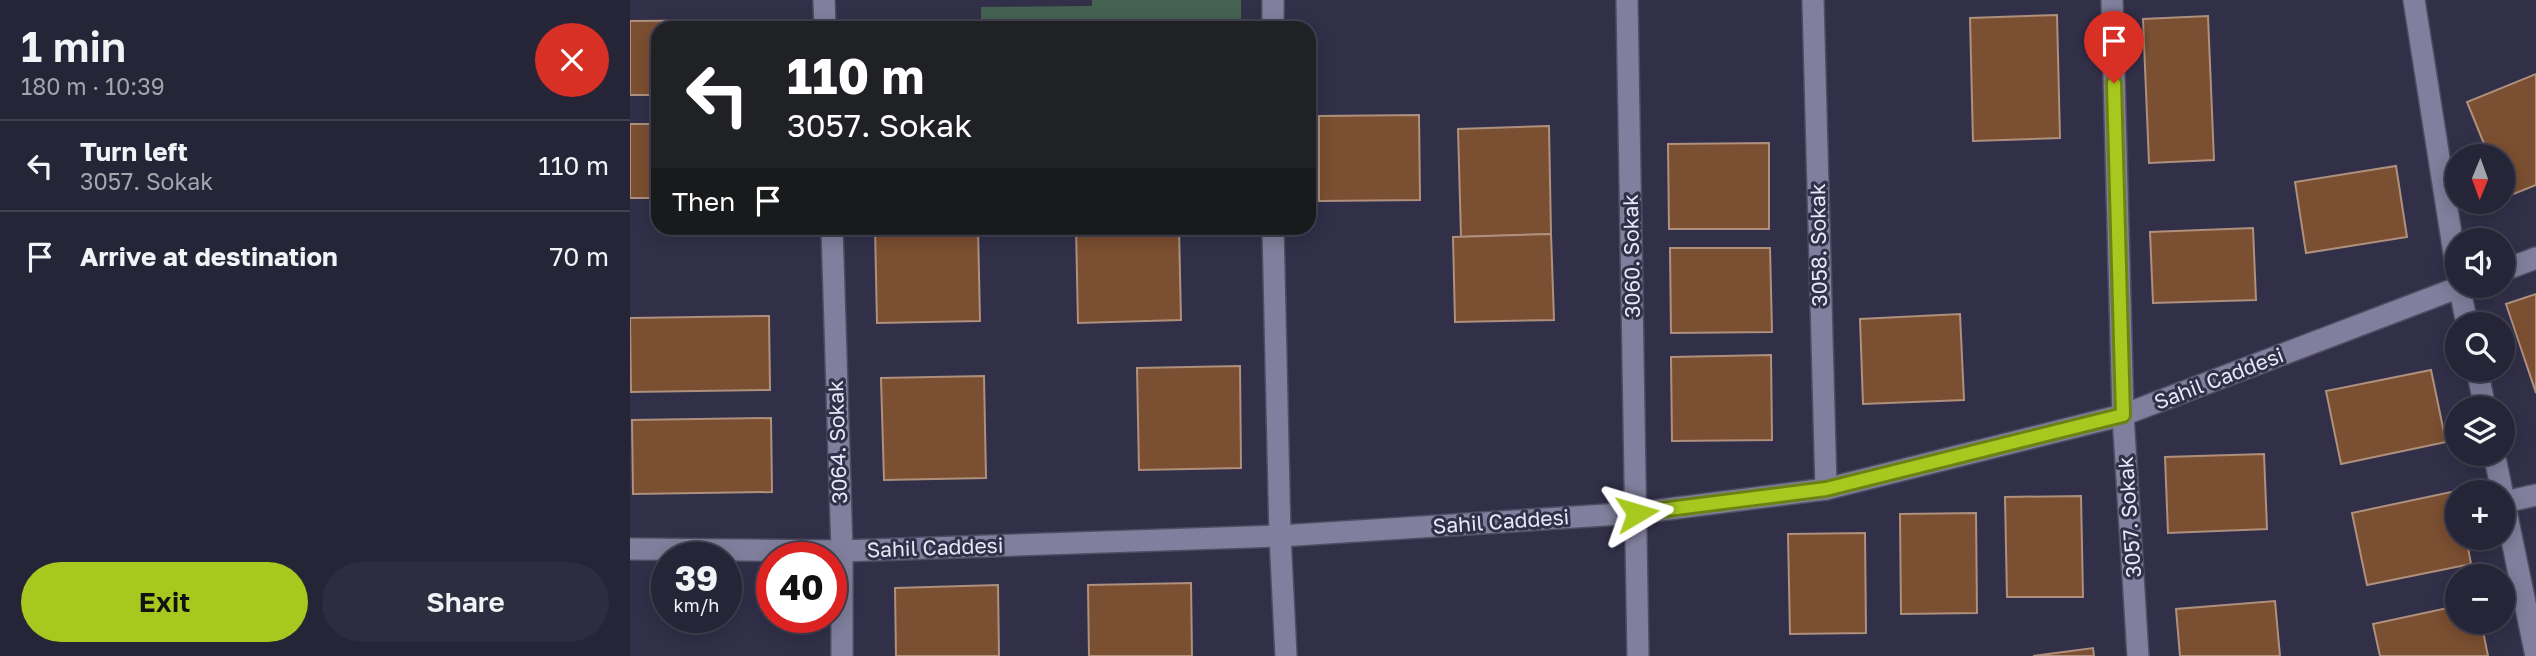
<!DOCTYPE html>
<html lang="en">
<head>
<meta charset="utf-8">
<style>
	:root { --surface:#262437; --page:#2e2c3f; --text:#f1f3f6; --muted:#a4a4ad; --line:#424152; --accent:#a7c81f }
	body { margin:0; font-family:"Golos Text",sans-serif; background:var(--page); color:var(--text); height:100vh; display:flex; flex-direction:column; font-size:26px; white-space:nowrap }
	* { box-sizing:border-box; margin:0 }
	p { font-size:23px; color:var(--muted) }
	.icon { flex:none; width:38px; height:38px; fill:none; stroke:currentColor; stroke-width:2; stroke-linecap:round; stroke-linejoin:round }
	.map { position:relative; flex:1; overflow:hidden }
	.panel { display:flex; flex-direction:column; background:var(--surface); width:630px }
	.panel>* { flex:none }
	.guide { position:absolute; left:21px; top:21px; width:665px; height:214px; border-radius:21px; box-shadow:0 4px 18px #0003,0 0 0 2px var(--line); background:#202124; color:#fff; overflow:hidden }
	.needle { width:46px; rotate:181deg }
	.buttons { position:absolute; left:1815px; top:144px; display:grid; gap:14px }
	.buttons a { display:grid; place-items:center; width:70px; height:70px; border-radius:50%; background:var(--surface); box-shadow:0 4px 18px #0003,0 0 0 2px var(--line); font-size:35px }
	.speed { position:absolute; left:21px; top:542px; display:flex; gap:14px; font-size:35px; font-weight:700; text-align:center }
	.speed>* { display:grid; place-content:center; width:91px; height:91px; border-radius:50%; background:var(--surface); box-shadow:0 4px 18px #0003,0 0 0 2px var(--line); line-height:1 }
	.speed small { font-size:18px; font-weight:400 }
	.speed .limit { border:10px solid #d22; background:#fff; color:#111 }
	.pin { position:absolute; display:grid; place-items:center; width:60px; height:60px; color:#fff; margin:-72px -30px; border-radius:50% 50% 50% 0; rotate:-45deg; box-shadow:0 0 7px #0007 }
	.pin .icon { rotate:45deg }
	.me { position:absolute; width:77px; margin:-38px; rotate:83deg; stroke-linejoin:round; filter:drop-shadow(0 0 5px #0008) }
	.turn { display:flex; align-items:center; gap:24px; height:147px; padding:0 21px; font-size:32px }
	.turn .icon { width:91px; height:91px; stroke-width:2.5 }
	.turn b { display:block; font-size:49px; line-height:60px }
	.then { display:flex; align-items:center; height:66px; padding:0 21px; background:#0003; gap:14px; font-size:26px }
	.round { display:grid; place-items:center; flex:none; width:74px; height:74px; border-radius:37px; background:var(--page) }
	.head { display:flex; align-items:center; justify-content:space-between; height:119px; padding:0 21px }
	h1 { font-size:42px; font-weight:600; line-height:52px }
	.action { display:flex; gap:14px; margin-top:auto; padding:14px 21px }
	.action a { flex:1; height:80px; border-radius:42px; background:var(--accent); color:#111; font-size:28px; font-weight:600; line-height:80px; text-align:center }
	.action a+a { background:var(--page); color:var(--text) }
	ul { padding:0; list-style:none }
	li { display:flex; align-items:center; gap:21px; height:91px; padding:0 21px; border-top:2px solid var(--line) }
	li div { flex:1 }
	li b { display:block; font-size:26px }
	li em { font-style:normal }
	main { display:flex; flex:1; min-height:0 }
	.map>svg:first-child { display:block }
</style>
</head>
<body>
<main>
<section class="panel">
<div class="head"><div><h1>1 min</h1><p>180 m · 10:39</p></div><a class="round" style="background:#d93025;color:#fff"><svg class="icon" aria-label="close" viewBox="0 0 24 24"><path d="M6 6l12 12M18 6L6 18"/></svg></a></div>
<ul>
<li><svg class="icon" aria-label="left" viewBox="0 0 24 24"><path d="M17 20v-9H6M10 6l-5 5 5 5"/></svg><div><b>Turn left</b><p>3057. Sokak</p></div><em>110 m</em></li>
<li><svg class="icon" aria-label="arrive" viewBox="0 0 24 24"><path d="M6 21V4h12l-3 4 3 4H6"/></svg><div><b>Arrive at destination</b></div><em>70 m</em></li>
</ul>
<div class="action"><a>Exit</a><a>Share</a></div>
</section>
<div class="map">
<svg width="1906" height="656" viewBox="0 0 1906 656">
	<rect width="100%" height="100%" fill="#323049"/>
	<polygon fill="#456251" points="462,0 611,0 611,28 351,28 351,7 462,6"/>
	<g fill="#7b4f31" stroke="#ae907d" stroke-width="2">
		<polygon points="1427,15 1430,138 1343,141 1340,18"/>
		<polygon points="1578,16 1584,160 1519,163 1513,19"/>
		<polygon points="131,20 131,28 28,28 28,95 0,95 0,21"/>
		<polygon points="1906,74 1906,185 1876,197 1872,189 1872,156 1859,156 1837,102"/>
		<polygon points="789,115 790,200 689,201 689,116"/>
		<rect x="0" y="124" width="28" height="74"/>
		<polygon points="919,126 921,234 831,237 828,129"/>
		<polygon points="1139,143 1139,229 1039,229 1038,144"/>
		<polygon points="1766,166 1777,237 1676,253 1665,182"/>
		<polygon points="245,228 348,228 350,321 247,323"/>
		<polygon points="446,228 549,228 551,320 448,323"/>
		<polygon points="1623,228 1626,300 1523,303 1520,232"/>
		<polygon points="921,234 924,320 825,322 823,237"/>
		<polygon points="1040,248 1140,248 1142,332 1041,333"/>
		<polygon points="1906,294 1906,393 1876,304"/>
		<polygon points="1330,314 1334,400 1233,404 1230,319"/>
		<polygon points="139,316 140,390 1,392 0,318"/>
		<polygon points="1141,355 1142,440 1042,441 1041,357"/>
		<polygon points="610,366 611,468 509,470 507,368"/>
		<polygon points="1801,370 1816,442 1711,464 1696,391"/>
		<polygon points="354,376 356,478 254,480 251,378"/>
		<polygon points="141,418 142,492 3,494 2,420"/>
		<polygon points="1634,454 1637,529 1538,533 1535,457"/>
		<polygon points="1826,491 1827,537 1836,537 1841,564 1737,585 1722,513"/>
		<polygon points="1451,496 1453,597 1377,597 1375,497"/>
		<polygon points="1346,513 1347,613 1271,614 1270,514"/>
		<polygon points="1235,533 1236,633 1160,634 1158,534"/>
		<polygon points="561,583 562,656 459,656 458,585"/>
		<polygon points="368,585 369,656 266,656 265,588"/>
		<polygon points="1645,601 1650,656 1550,656 1546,609"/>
		<polygon points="1827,606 1827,621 1851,621 1858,656 1750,656 1743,624"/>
		<polygon points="1463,648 1464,656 1403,656"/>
	</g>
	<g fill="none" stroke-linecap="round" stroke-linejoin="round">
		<defs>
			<g id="minor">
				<polyline points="194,0 195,28"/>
				<polyline points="997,0 1008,656"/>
				<polyline points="1183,0 1196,489"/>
				<polyline points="1482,0 1493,415 1508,656"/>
				<polyline points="1784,0 1827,272"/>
				<polyline points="643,28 643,0"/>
				<polyline points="202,228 212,551 212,656"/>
				<polyline points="643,228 650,536 656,656"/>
				<polyline points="1872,271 1906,258"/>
				<polyline points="1829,285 1837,324"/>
				<polyline points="1847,369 1855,408"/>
				<polyline points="1864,453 1906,656"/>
				<polyline points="1875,502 1906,495"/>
				<polyline points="0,549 212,551 650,536 1007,513 1196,489 1493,415 1835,285"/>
			</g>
		</defs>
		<use href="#minor" stroke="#504d63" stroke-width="24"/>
		<use href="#minor" stroke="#817f9d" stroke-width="21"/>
	</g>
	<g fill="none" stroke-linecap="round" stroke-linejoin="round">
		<defs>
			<polyline id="route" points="1007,513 1196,489 1493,415 1484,83"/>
		</defs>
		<use href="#route" stroke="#6d8214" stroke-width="18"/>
		<use href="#route" stroke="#a7c81f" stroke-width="12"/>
	</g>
	<g text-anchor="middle" stroke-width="6" stroke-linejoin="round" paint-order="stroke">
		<g font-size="21" fill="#e8e7f8" stroke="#323049">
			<text transform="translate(1189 245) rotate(-91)" y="7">3058. Sokak</text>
			<text transform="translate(1002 256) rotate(-91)" y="7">3060. Sokak</text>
			<text transform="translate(1589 379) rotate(-21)" y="7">Sahil Caddesi</text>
			<text transform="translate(208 442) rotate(-92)" y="7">3064. Sokak</text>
			<text transform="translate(1500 517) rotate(-94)" y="7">3057. Sokak</text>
			<text transform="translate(871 522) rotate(-4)" y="7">Sahil Caddesi</text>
			<text transform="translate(305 548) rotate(-2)" y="7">Sahil Caddesi</text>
		</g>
	</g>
</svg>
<div class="buttons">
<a><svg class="needle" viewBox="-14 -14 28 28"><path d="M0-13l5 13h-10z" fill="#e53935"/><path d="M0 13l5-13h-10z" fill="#a4a4ad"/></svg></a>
<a><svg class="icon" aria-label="sound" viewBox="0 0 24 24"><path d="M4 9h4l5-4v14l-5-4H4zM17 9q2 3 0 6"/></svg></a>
<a><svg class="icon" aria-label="search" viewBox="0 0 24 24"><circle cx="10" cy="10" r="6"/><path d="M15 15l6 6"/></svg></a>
<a><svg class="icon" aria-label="layers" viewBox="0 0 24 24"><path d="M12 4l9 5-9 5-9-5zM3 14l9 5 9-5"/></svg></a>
<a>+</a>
<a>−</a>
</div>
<div class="speed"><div>39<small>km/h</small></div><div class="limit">40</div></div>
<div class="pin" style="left:1484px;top:83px;background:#d93025"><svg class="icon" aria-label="arrive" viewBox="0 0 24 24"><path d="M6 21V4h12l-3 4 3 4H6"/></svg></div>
<svg class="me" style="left:1007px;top:513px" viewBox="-20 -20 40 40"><path d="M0-17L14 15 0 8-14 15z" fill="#a7c81f" stroke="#fff" stroke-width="4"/></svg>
<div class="guide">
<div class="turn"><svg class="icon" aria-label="left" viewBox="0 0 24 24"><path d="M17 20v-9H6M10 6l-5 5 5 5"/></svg><div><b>110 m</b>3057. Sokak</div></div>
<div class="then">Then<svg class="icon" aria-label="arrive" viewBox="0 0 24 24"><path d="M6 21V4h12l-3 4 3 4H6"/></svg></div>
</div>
</div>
</main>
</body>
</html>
